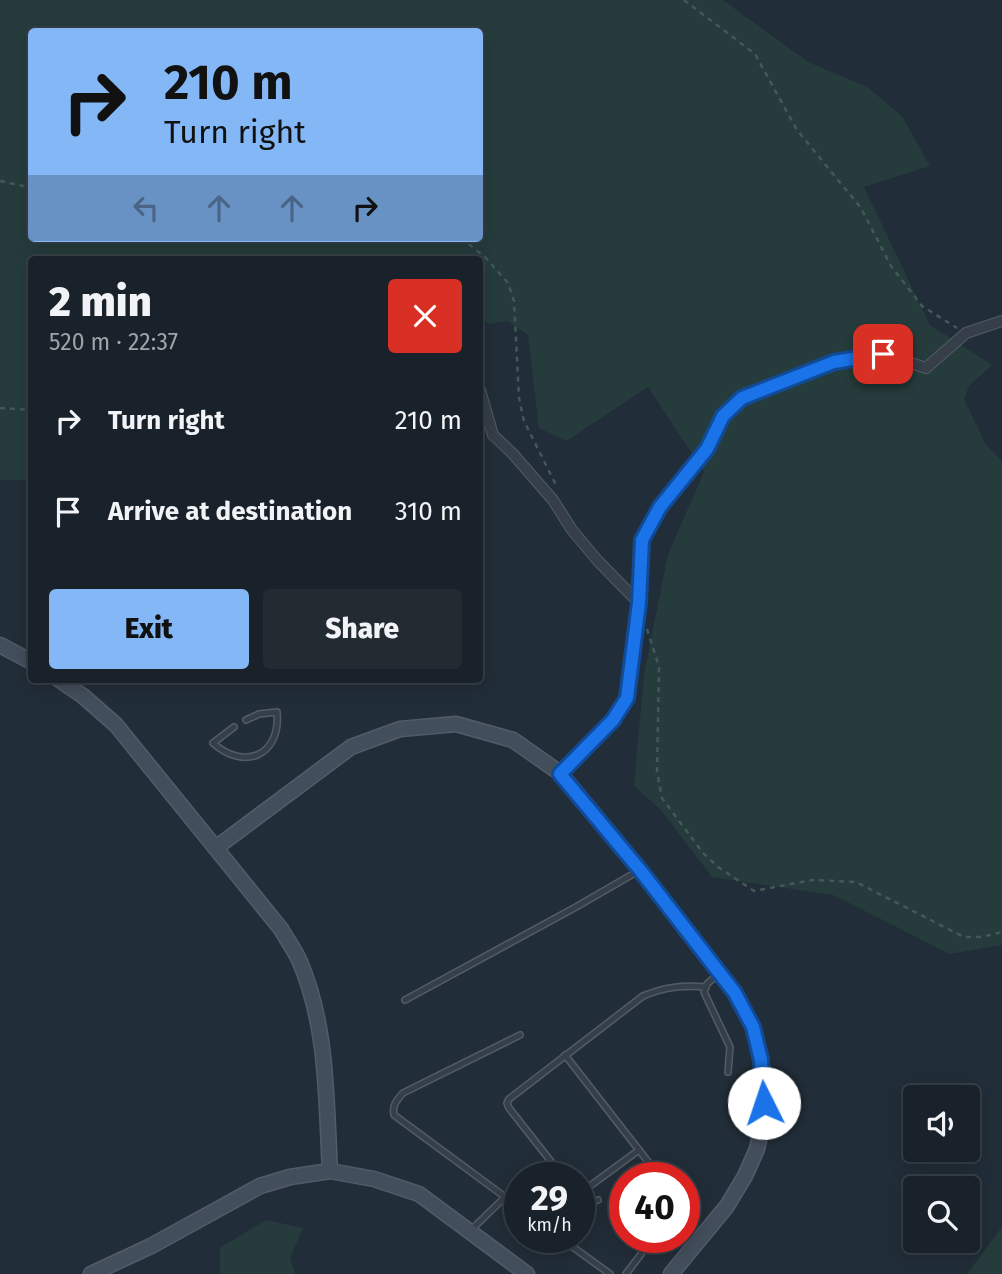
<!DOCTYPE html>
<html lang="en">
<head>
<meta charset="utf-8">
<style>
	:root { --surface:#19222a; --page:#222a32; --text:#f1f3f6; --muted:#9fa4a8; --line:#373f47; --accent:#84b7f6 }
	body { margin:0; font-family:"Fira Sans",sans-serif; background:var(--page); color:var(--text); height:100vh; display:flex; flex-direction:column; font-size:26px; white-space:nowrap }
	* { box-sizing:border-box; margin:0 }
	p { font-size:23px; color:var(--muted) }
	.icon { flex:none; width:38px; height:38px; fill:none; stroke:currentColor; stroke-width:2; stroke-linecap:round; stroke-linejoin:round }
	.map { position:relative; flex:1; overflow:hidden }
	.panel { position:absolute; left:28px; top:256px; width:455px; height:427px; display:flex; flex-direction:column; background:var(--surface); border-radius:7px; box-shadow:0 4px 18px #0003,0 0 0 2px var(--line) }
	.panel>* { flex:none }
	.top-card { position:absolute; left:28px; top:28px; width:455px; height:214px; border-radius:7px; box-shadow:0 4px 18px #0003,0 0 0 2px var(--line); background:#84b7f6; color:#111; overflow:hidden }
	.tools { position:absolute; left:903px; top:1085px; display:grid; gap:14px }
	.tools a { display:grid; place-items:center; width:77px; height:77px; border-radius:7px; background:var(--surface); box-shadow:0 4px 18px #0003,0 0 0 2px var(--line); font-size:35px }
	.speed { position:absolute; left:504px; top:1162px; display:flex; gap:14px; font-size:35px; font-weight:700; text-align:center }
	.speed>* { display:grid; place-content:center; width:91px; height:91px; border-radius:50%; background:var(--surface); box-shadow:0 4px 18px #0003,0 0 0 2px var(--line); line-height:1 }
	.speed small { font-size:18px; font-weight:400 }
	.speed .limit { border:10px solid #d22; background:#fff; color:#111 }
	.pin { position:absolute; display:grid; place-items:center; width:60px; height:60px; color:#fff; margin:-30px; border-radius:14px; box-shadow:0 4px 10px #0006 }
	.me { position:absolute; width:77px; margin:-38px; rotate:356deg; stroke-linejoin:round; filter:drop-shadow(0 0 5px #0008) }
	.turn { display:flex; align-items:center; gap:24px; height:147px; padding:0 21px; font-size:32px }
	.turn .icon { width:91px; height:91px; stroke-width:2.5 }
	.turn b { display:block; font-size:49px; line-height:60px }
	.lanes { display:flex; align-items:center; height:66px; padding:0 21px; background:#0003; justify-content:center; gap:35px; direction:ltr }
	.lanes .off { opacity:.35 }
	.round { display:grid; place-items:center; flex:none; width:74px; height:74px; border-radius:7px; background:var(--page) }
	.head { display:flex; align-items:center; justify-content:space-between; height:119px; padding:0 21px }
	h1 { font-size:42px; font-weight:800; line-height:52px }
	.cta { display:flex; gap:14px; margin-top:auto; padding:14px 21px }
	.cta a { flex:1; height:80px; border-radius:7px; background:var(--accent); color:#111; font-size:28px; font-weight:800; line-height:80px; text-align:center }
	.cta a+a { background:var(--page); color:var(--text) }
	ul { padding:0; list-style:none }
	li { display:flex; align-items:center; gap:21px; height:91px; padding:0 21px }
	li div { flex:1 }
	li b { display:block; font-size:26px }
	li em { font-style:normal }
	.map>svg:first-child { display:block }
</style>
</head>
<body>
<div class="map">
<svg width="1002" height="1274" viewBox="0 0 1002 1274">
	<rect width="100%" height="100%" fill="#212d38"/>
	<g fill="#263c3c" fill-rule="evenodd">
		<path d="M0,0H723L808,62L867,87L902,116L930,166L864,187L930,325L992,365L969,386L964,399L986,445L1002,461V945L950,954L833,895L712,877L660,809L634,786L644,675L668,554L704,472L648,387L566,441L539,428L528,335L508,321L489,324L480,318V259H32L31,480H0ZM32,32H480V238H32Z"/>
		<polygon points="266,1220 303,1228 290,1258 295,1274 220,1274 220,1248"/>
		<polygon points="1002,1227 1002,1274 967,1274"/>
	</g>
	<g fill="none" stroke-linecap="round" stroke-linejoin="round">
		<defs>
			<g id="lane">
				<path d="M234,727L213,743C244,771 281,756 277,712L259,714L246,720"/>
				<polyline points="717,975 707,984 704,992 730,1047 728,1072"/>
				<polyline points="405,1000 576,907 640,870"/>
				<polyline points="565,1055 653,1168"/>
				<path d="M564,1178L509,1108L507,1103L509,1099L643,996C665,987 682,985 706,987"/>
				<polyline points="579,1194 639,1150"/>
				<polyline points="579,1196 590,1203 598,1200"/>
				<path d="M520,1208L394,1115C392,1105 397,1100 403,1093L520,1035"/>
				<polyline points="470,1231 505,1197"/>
				<polyline points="559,1237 610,1274"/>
				<polyline points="626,1274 654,1237"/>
			</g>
			<g id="street">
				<polyline points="480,390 493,435 513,454 553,500 572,530 598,561 639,603"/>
				<polyline points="560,773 613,720 627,698 639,603 642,540 660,507 707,449 723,416 742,398 834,362 883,354 926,368 966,333 1002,321"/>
			</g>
			<g id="secondary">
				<polyline points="0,645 32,662"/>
				<path d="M58,679L83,696L116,725L281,929C287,940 295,950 300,962C328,1028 326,1101 330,1171"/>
				<polyline points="217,847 351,747 400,729 456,724 513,740 560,773 640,870 735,993 753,1027 761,1060 765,1087 764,1118 757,1149 745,1176 727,1206 671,1274"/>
				<polyline points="91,1274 151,1246 260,1186 290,1177 330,1171 374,1179 419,1194 527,1274"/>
			</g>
		</defs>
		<use href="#lane" stroke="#525c67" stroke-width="8"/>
		<use href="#street" stroke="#525c67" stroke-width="12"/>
		<use href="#secondary" stroke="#525c67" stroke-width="17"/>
		<g stroke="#435859" stroke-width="2.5" stroke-dasharray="5 5" stroke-linecap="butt">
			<polyline points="684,0 755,54 797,130 861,208 891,266 922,306 957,328"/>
			<polyline points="0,181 32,188"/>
			<polyline points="461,238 485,257 508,283 514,301 519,398 524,421 556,485"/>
			<polyline points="0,408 32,410"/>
			<polyline points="647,629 659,667 657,772 662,798 703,853 718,867 754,891 812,880 856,882 964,937 981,937 1002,932"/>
		</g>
		<use href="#lane" stroke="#353e49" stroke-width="5"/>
		<use href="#street" stroke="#353e49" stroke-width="10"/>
		<use href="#secondary" stroke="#434e5c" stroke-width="14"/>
	</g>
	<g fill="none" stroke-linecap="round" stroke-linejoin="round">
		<defs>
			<polyline id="route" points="764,1103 761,1060 753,1027 735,993 640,870 560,774 613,720 627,698 639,603 642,540 660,507 707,449 723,416 742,398 834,362 883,354"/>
		</defs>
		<use href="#route" stroke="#114b97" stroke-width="18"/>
		<use href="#route" stroke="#1a73e8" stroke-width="12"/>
	</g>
</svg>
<div class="tools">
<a><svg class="icon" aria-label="sound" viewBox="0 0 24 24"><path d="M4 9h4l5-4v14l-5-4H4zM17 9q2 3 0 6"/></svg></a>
<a><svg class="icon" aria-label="search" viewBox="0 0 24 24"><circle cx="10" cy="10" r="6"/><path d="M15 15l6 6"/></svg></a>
</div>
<div class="speed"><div>29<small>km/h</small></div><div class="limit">40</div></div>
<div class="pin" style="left:883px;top:354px;background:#d93025"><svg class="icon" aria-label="arrive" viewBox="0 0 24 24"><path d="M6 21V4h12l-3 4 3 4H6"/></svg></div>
<svg class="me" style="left:764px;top:1103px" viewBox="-20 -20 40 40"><circle r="19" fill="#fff"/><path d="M0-13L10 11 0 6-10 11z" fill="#1a73e8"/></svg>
<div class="top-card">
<div class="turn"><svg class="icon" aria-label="right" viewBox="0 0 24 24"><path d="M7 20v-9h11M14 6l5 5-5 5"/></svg><div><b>210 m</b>Turn right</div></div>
<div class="lanes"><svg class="icon off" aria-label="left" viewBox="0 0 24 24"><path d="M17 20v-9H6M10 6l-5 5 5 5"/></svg><svg class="icon off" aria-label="ahead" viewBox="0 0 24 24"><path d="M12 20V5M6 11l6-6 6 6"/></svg><svg class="icon off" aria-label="ahead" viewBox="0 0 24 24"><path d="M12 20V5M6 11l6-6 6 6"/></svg><svg class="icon" aria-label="right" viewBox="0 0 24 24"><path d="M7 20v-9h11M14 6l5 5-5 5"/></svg></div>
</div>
<section class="panel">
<div class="head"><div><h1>2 min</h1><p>520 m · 22:37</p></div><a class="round" style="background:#d93025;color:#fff"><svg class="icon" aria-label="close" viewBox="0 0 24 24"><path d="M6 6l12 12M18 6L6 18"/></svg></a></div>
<ul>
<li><svg class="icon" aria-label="right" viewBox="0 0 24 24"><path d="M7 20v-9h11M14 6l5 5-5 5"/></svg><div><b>Turn right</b></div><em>210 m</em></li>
<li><svg class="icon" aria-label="arrive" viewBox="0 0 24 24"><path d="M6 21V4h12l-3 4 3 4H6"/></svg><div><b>Arrive at destination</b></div><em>310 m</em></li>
</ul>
<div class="cta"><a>Exit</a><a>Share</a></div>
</section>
</div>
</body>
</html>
